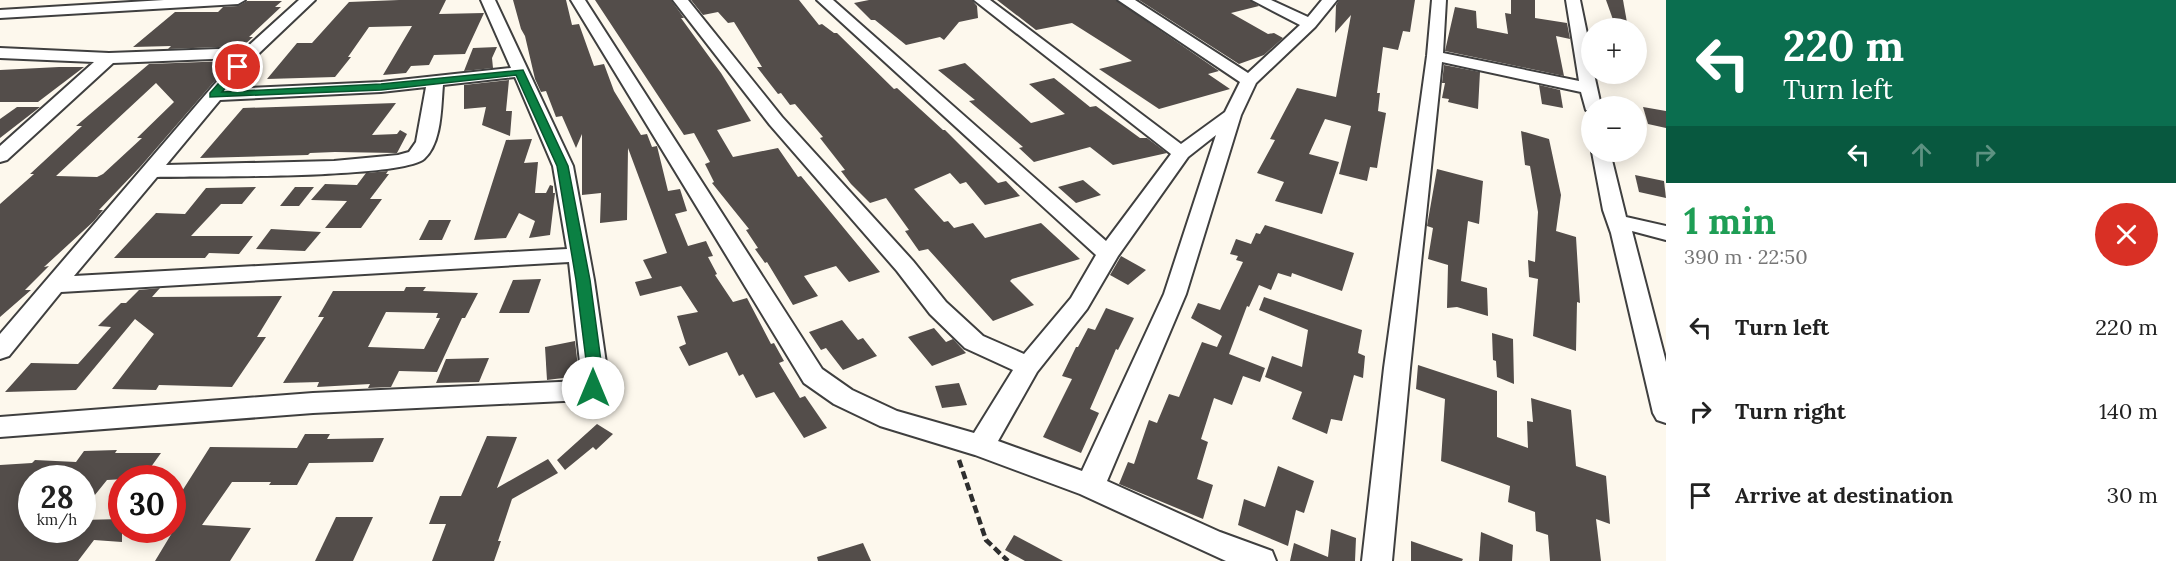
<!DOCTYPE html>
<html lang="en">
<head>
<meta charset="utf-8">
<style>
	:root { --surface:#fff; --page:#f2f2f2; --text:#222; --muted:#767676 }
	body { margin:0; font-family:Lora,serif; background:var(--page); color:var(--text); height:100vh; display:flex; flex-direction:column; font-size:22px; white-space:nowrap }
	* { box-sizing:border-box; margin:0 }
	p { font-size:20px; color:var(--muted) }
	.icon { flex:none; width:33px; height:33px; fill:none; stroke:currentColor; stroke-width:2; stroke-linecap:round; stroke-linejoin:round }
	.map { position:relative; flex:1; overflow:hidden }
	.sheet { display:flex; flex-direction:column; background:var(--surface); width:510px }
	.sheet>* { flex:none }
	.guide { background:#0b6e4f; color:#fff; overflow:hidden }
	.buttons { position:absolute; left:1581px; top:18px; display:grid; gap:12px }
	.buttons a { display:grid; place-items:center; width:66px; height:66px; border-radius:50%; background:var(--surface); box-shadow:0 3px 15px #0003; font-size:30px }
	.speed { position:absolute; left:18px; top:465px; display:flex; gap:12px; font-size:30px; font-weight:700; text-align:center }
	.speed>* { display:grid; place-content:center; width:78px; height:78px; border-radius:50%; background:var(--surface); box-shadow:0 3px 15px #0003; line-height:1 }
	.speed small { font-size:15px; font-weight:400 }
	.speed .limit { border:9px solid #d22; background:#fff; color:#111 }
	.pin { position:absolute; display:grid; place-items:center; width:51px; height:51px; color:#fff; margin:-26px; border:3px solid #fff; border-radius:50%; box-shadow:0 2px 6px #0007 }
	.me { position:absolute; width:66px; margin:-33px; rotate:0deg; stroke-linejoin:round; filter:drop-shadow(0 0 4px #0008) }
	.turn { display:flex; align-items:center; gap:21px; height:126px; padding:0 18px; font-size:27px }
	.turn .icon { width:78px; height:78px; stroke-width:2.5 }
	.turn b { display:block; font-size:42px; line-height:51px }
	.lanes { display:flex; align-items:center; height:57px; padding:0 18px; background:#0003; justify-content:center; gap:30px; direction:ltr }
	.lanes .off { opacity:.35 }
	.round { display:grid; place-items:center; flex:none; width:63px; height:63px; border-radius:32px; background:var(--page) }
	.summary { display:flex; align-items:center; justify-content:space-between; height:102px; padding:0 18px }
	h1 { font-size:36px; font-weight:700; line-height:45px; color:#1e9e55 }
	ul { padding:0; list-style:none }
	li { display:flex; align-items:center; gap:18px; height:84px; padding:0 18px }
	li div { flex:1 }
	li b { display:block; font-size:22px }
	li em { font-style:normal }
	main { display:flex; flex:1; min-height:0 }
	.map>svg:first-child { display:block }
</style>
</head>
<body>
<main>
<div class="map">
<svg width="1666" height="561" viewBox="0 0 1666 561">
	<rect width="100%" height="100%" fill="#fdf8ed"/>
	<g fill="#534d4a" fill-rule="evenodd">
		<polygon points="399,0 446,0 439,14 484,13 465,54 434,55 429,65 411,66 406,73 383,75 412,26 369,27 348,57 351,57 335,77 267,79 297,43 312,43 349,2"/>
		<polygon points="513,0 566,0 572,25 579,24 594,66 604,64 614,91 641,135 647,134 652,147 657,146 668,191 680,189 687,211 675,214 688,246 706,241 713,256 708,257 717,274 715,275 733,302 747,298 771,344 774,343 784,361 779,363 800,398 805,396 827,428 804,438 774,392 756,398 743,374 739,376 727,352 689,366 679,347 686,344 677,316 698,312 681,286 640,296 635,282 652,278 643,260 667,253 628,148 627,220 600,223 601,193 582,195 582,134 576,148 562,116 556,117 546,91 541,92 535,79 525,36 521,29"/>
		<polygon points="595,0 671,0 684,18 681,18 721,73 751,121 717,130 733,157 778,148 798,177 801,176 880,272 849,282 836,266 804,276 818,296 793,305 767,262 765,263 755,249 758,248 746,230 749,229 712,183 714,182 705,164 710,162 694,133 684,135"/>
		<polygon points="691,0 799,0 819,25 822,24 834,33 837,33 894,89 897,88 943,130 945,130 998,183 1006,181 1020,196 985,205 966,182 960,184 950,173 914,189 944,222 948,221 954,228 973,223 985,238 1041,223 1080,259 1012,279 1010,281 1034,305 993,321 928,249 919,251 905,231 909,230 886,198 870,203 851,184 841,171 845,170 820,138 823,137 795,104 790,105 781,93 778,94 757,67 762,67 734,22 728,23 718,12 703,15"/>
		<polygon points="869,0 972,0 977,6 978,18 959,22 944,40 940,37 906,45 875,20 871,20 854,3"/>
		<polygon points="997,0 1116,0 1219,71 1208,74 1230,89 1159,109 1099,69 1132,61 1072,23 1036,30"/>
		<polygon points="1139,0 1250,0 1259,6 1231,13 1268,34 1274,33 1283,38 1264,55 1239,64"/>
		<polygon points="1339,0 1415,0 1410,32 1403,31 1398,50 1383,47 1377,93 1380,93 1378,111 1386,113 1377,168 1370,167 1367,181 1339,174 1351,126 1325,119 1309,154 1339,162 1322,214 1275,201 1284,182 1257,173 1275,140 1270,139 1297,88 1336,97 1351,15 1335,33 1336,5"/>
		<polygon points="1511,0 1535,0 1535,18 1567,23 1570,39 1556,36 1564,76 1445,51 1455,7 1476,11 1477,28 1508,34 1505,13 1511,14"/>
		<polygon points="1606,0 1623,0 1628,28 1616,28"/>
		<polygon points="247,1 282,1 275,7 281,7 249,37 253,37 243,46 168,49 171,46 133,47 175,12 218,12 223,7 238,6"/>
		<polygon points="497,47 492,58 493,68 464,71 473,48"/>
		<path d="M229,61L227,63H230L216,76H219L141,166L99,210H103L94,221L44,267L49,266L25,290H31L0,317V204L34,174H30L82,126H76L149,64ZM156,83L174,102L137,138H142L103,174L97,177L56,176Z"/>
		<polygon points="965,63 1031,123 1065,114 1029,84 1054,78 1090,107 1096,106 1140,138 1147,138 1167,153 1113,165 1090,147 1034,162 1019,148 1023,147 969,101 975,100 938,70"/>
		<polygon points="1444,65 1480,72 1478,109 1448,102 1449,99 1442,98 1445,83 1442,83"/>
		<polygon points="59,67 84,67 38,102 0,102 0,70"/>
		<polygon points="509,80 506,111 512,111 510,136 482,125 486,107 464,109 464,85"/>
		<polygon points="1539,85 1560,90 1563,108 1542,104"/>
		<polygon points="396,103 372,135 397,134 400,130 407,134 397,153 335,152 310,153 308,155 200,158 243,108"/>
		<polygon points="17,107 40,107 0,138 0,119"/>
		<polygon points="1643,107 1666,111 1666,128 1648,124"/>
		<polygon points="1521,131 1549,139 1561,195 1556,231 1576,237 1580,303 1577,302 1576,351 1533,336 1538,279 1529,277 1528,260 1535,262 1538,212 1530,166 1525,165"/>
		<polygon points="532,139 524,163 538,162 535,193 546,193 550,185 553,186 553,193 555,193 550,235 529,238 535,221 519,213 506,238 474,240 506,140"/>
		<polygon points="1437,169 1483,181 1479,224 1468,221 1461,281 1487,288 1488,316 1457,307 1447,308 1448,265 1428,259 1433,228 1427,226"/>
		<polygon points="388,171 386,174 389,174 370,199 382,199 361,228 325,228 347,201 311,200 325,184 357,185 366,173"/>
		<polygon points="1635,175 1664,181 1666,198 1639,192"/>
		<polygon points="1083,180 1101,195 1076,203 1058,187"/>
		<polygon points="256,187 242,204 221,204 191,236 253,236 239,254 209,253 205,258 114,258 156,213 185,214 206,188"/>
		<polygon points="295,187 314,187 299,206 280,206"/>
		<polygon points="429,220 451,220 442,240 419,240"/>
		<polygon points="1265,225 1354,253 1342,291 1292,273 1291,277 1278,273 1271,290 1259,285 1249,307 1247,306 1229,354 1265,368 1260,382 1243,376 1232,405 1214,398 1201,439 1208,442 1197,479 1213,485 1203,519 1119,484 1128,462 1134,464 1149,420 1157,423 1169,394 1179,397 1202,342 1217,347 1222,336 1191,318 1198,303 1220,310 1243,262 1236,260 1238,256 1230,254 1236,239 1251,244 1256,233 1260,234"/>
		<polygon points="271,229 321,232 305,251 256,249"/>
		<polygon points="1121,256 1146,270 1128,285 1110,275"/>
		<polygon points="541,279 529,313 499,313 513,280"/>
		<path d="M406,287H426L423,291L478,293L465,318H462L437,372L399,371L391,387L368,388L370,384L317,387L319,382L283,383L324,317H318L333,291H404ZM386,312L438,313L436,318H440L424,349L368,347Z"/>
		<polygon points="160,288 152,297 282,296 257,337 266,337 232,387 159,385 156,390 112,389 154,334 135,319 76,390 5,392 31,363 78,364 111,327 98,326 121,303 126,303 139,290"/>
		<polygon points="1264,297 1362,330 1358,353 1365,356 1363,378 1354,375 1342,421 1331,419 1327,434 1292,419 1302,392 1265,377 1272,356 1302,367 1308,330 1259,310"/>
		<polygon points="1106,308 1134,318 1118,350 1116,349 1090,409 1099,413 1081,453 1043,437 1072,379 1062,376 1076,347 1078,347 1088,328 1095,330"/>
		<polygon points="842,320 858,340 863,338 877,356 843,370 826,348 821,350 809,332"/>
		<polygon points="934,328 946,342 953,339 966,353 932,366 908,337"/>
		<polygon points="1492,333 1513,339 1514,384 1497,377 1496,361 1493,360"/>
		<polygon points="575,341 579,376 547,380 545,347"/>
		<polygon points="489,358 479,382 436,383 446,359"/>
		<polygon points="1418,365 1497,391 1497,437 1528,448 1527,421 1533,422 1531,398 1571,410 1576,466 1606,476 1610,524 1596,519 1601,561 1550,561 1548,535 1536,531 1535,512 1508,502 1510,486 1441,461 1445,399 1416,389"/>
		<polygon points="959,383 967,405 942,408 935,386"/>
		<polygon points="597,424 613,434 596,450 593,447 565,470 557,460"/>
		<polygon points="305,434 330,434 327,439 384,438 373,462 309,463 297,485 269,485 271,482 232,482 202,525 251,528 230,561 155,561 184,513 172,513 172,507 210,447 297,448"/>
		<polygon points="487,436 517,437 497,488 548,459 558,473 512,499 498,541 501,541 494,561 432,561 446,524 429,524 440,496 461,496"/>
		<polygon points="117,450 115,453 161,453 143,478 107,480 82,511 82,478 32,478 32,530 82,530 82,520 122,519 122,542 94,540 78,561 0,561 0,465 32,463 35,460 76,462 84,451"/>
		<polygon points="1278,466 1314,481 1304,513 1296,510 1288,546 1238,525 1244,499 1265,507"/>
		<polygon points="336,517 373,517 353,561 315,561"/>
		<polygon points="1331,529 1356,538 1355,561 1290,561 1294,543 1328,557"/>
		<polygon points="1481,532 1513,545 1512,561 1479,561"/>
		<polygon points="1014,535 1063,561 1025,561 1005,550"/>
		<polygon points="1411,541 1463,559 1462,561 1411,561"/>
		<polygon points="863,543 871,561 818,561 817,557"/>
	</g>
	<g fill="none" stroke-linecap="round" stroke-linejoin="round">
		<defs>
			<g id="minor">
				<polygon points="164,0 245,0 238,4 0,18 0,10"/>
				<path d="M299,0H315L256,56L229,89L381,82L511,68L481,0H495L573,166L594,280L608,377L602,395L584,400L313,413L0,437V417L313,393L582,381L569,262L61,292L9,356L0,359V334L237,58L113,63L7,160L0,162V146L94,62L0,58V48L109,53L246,48ZM515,77L553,166L567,249L74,276L157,177C199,176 399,179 424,159C442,143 441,107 443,85ZM426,87L416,142L409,152L398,155L334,161L166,165L220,100L381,92Z"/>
				<path d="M571,0H585L822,369L852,390L897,411L974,433L1013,370L965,348L930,314L897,271L770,125L673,0H688L782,117L913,261L946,302L983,336L1024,354L1071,298L1096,255L817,0H833L1106,241L1171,154L974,0H990L1181,144L1225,112L1240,82L1118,0H1135L1248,73L1300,25L1252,0H1271L1308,17L1322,0H1337L1315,27L1256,83L1241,115L1186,294L1107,481L1220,532L1272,551L1276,561H1226L1080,494L975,455L880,426L834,404L804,383ZM1216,135L1164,294L1082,471L998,441L1037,372L1087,309L1118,256L1188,157Z"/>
				<polygon points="1432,0 1446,0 1443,53 1579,81 1566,0 1580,0 1592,58 1592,74 1594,74 1601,106 1592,106 1592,111 1586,110 1581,92 1442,62 1410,368 1392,561 1362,561 1384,368 1427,56"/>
				<polygon points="1592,152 1610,152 1626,217 1666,226 1666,240 1632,231 1666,362 1666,423 1657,420 1653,413 1611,233 1603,210"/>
			</g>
		</defs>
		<use href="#minor" stroke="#3f3f3f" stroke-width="4"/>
		<polyline stroke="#2e2e2e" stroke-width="4.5" stroke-dasharray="8 4" stroke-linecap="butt" points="959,460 986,540 1008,561"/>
		<use href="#minor" fill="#fff" fill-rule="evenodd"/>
	</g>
	<polygon fill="#0b8043" stroke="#07532c" stroke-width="1.5" points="238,64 243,67 222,92 381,84 523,70 568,166 590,280 603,376 598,392 587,392 585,388 588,376 576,280 557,166 516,75 381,90 210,97 210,93 235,65"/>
</svg>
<div class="buttons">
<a>+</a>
<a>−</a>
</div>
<div class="speed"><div>28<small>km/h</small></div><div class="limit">30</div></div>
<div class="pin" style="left:238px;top:67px;background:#d93025"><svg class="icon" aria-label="arrive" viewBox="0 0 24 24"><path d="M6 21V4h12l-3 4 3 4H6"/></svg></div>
<svg class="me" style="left:593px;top:388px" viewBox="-20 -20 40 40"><circle r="19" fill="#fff"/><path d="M0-13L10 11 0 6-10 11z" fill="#0b8043"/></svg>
</div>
<section class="sheet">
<div class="guide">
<div class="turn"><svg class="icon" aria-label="left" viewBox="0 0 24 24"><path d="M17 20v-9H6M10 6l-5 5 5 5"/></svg><div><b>220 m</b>Turn left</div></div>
<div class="lanes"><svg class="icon" aria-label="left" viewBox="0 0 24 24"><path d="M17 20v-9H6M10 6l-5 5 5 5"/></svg><svg class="icon off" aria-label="ahead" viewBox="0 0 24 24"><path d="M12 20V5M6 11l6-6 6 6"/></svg><svg class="icon off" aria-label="right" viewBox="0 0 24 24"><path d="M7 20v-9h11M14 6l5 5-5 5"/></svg></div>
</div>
<div class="summary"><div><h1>1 min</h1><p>390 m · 22:50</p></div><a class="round" style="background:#d93025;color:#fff"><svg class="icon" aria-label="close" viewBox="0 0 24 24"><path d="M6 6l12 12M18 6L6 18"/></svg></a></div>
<ul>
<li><svg class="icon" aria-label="left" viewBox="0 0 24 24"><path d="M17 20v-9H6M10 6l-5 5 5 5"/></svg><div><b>Turn left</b></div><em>220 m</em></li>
<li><svg class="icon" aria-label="right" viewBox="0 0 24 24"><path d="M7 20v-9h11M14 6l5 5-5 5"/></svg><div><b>Turn right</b></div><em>140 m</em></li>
<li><svg class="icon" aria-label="arrive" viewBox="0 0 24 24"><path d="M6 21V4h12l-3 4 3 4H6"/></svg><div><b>Arrive at destination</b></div><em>30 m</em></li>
</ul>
</section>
</main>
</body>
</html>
